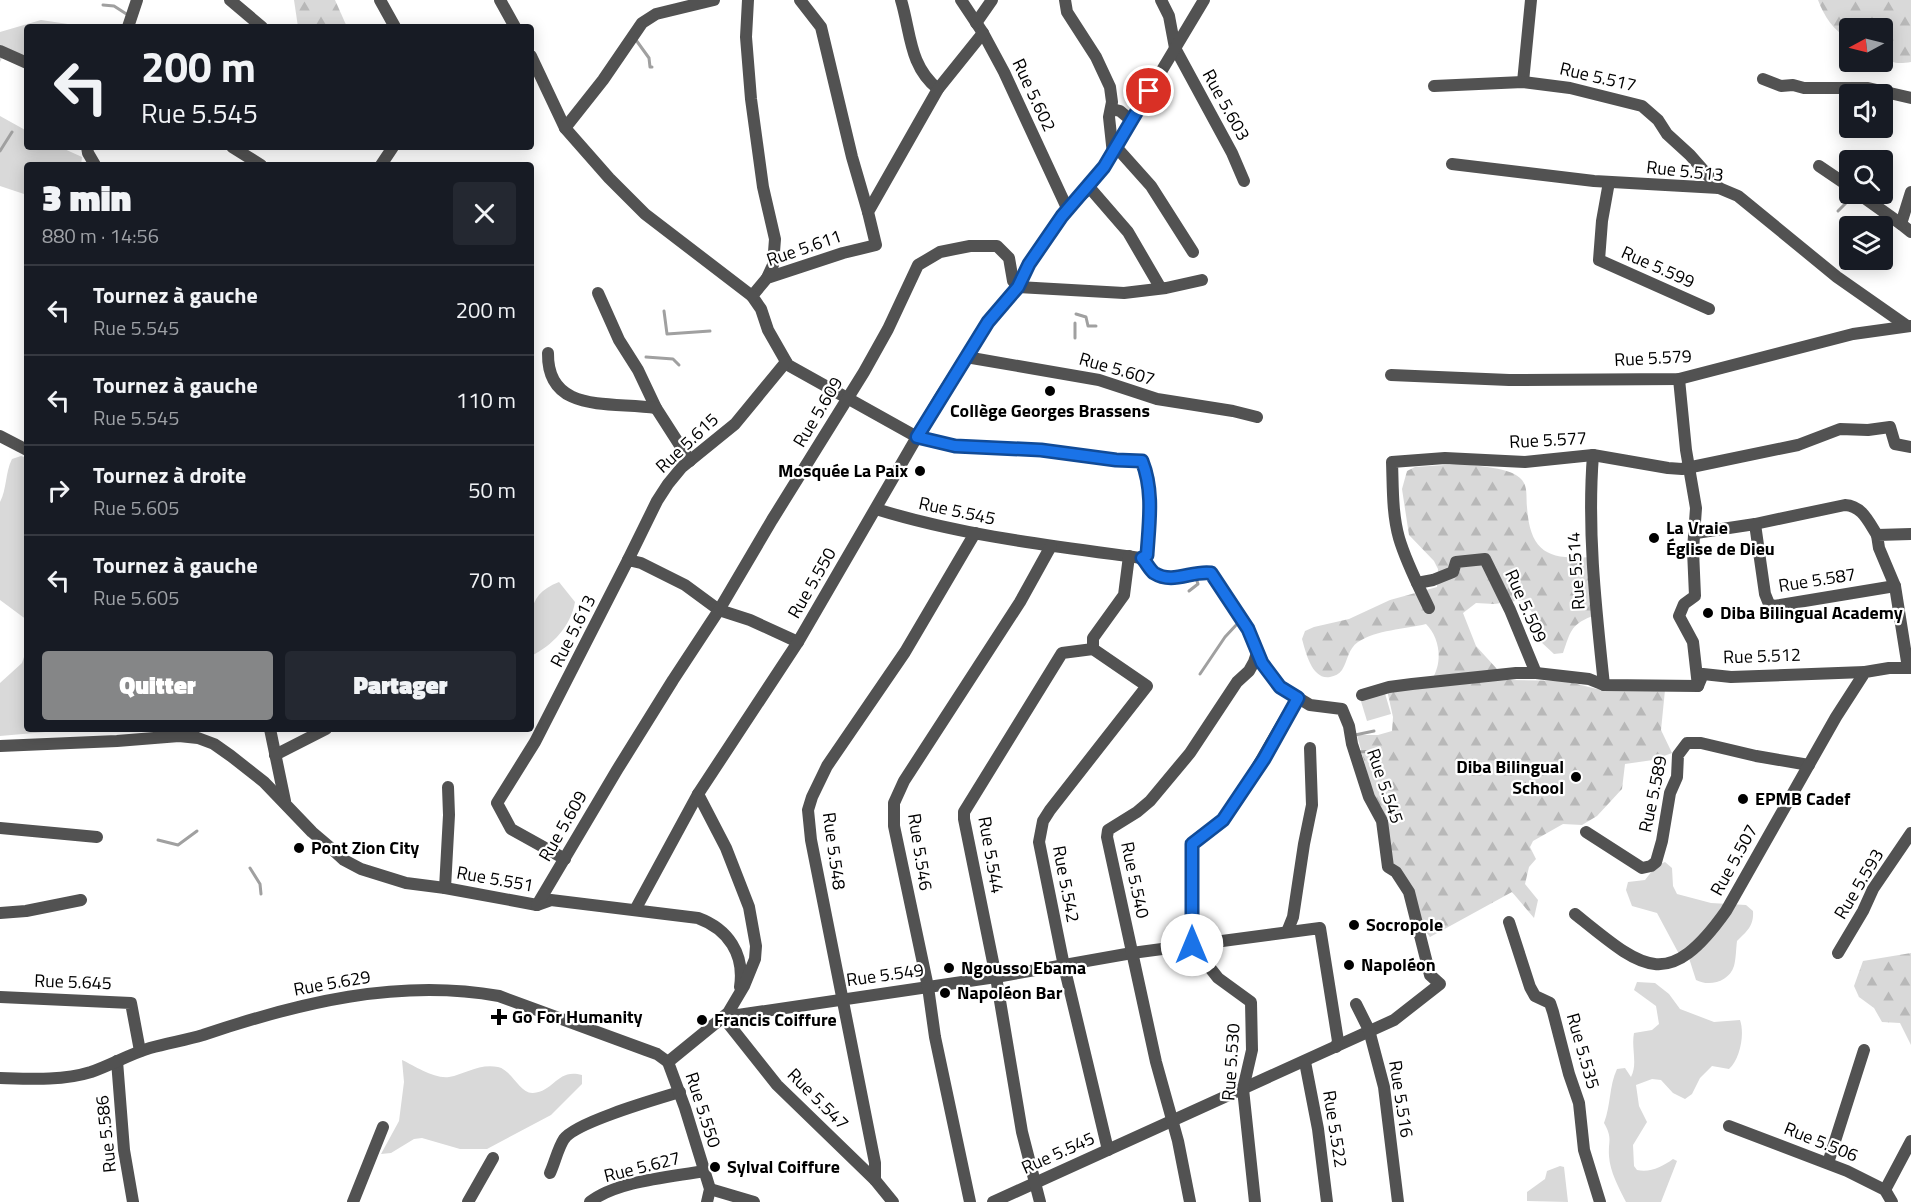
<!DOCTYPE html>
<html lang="fr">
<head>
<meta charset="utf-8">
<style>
	:root { --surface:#171b24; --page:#242831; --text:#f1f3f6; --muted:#9ea1a6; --line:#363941; --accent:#858687 }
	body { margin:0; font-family:"Titillium Web",sans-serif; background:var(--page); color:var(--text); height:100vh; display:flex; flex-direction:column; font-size:22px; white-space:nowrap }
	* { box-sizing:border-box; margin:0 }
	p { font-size:20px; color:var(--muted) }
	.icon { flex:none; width:33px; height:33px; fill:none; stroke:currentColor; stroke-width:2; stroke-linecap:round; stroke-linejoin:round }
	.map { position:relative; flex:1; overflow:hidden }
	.sheet { position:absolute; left:24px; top:162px; width:510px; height:570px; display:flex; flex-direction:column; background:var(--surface); border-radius:6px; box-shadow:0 3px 15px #0003 }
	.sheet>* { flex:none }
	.hud { position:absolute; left:24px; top:24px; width:510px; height:126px; border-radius:6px; box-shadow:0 3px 15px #0003; background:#171b24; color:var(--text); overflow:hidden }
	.needle { width:39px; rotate:263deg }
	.tools { position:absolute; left:1839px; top:18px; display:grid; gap:12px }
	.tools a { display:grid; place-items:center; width:54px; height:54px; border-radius:6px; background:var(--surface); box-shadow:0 3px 15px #0003; font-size:30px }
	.pin { position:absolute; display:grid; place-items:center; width:51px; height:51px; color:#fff; margin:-26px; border:3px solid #fff; border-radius:50%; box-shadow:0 2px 6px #0007 }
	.me { position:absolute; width:66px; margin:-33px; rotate:0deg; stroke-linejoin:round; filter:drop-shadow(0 0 4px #0008) }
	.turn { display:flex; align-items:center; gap:21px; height:126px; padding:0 18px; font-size:27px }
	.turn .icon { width:78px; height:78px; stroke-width:2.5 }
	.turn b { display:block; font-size:42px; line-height:51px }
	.round { display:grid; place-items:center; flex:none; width:63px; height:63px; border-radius:6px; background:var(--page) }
	.summary { display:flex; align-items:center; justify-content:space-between; height:102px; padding:0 18px }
	h1 { font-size:36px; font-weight:800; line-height:45px }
	.button { display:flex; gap:12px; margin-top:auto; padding:12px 18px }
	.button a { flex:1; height:69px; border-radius:6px; background:var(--accent); color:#fff; font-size:24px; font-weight:800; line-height:69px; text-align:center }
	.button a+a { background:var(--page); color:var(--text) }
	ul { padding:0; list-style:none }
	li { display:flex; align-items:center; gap:18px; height:90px; padding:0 18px; border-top:2px solid var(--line) }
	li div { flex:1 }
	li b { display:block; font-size:22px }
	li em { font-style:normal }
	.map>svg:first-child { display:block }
</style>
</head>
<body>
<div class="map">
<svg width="1911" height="1202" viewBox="0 0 1911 1202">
	<defs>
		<pattern id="forest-firs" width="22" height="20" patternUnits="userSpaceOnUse" patternTransform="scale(1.5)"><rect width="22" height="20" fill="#d9d9d9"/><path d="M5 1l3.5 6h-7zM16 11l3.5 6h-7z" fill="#b8b8b8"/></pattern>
	</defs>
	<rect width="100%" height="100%" fill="#fff"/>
	<g fill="#d9d9d9">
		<polygon points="41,20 88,27 27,27 27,58 7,48 0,62 0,32"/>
		<polygon points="0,116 27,131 27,147 60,147 82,157 81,165 27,165 27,195 0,186"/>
		<path d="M21,456L27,458V620L0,600V502C7,489 5,473 12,459Z"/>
		<path d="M559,582L575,602C571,626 552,646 531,656C531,625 522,596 559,582Z"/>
		<polygon points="27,648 27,729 59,729 57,731 0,736 0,683 22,663"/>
		<polygon points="1384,690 1391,714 1367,721 1360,698"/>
		<path d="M1665,862L1672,868L1673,886L1677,894L1711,903L1746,905L1753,911C1754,926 1747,931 1737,941C1736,949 1736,959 1734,966C1729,982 1709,987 1696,980L1688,955L1679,954L1657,913L1632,906L1626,890L1628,882L1645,880L1656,866Z"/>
		<path d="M1637,982L1655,983L1669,994L1680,1009L1714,1022L1740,1020C1745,1034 1740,1059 1729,1069L1712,1066L1700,1078L1692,1094L1685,1099L1673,1093L1661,1080L1652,1079L1636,1085L1639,1106L1647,1122L1633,1145L1634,1166L1637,1170C1650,1173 1662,1167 1673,1159L1677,1161L1661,1202H1626C1619,1188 1610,1172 1609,1156C1608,1140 1613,1139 1604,1123C1611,1105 1609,1086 1617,1069L1625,1068L1631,1077C1638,1064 1631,1048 1634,1033L1652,1030L1659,1024L1656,1006L1634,990Z"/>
		<path d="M402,1060C415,1066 434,1079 449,1077C465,1074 480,1063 498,1067C512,1070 520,1094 533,1093C555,1091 557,1068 582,1075V1084L551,1115L487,1149H460L422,1138L414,1139L391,1153L381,1154L399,1121L404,1082Z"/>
		<polygon points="1560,1166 1564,1167 1568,1202 1527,1201 1527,1192 1545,1179 1547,1171"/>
	</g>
	<g fill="url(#forest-firs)">
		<polygon points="294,0 335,0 347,27 298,27"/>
		<path d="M1818,0H1911V62C1899,64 1892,64 1883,56L1882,28H1850L1849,38C1834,32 1824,16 1818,0Z"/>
		<path d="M1460,464C1476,466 1512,467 1522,480C1528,487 1526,498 1527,507C1530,553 1549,560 1591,557L1595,615C1571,624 1571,630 1563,653L1554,654L1540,641L1534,615L1523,600L1494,604L1476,603L1463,613L1476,646L1507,680L1565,681L1597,689L1665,690L1661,730L1672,753L1653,760L1625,764L1622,789L1597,816L1582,825L1563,824L1533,841L1530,847L1536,859L1529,867L1525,884L1538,900L1534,918L1512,892L1430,937L1421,924L1391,861L1357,735H1378L1392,731L1393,717L1387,690L1432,679C1443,662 1440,638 1426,624C1405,629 1376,630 1358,642C1348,649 1348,660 1342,670C1339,674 1335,676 1330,677C1312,680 1306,653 1302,639L1305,631L1314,627L1349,619L1390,600L1437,587L1438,569L1434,561L1409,535L1402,489L1407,471L1415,467Z"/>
		<polygon points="1911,953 1911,1045 1900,1023 1882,1022 1874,1008 1859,997 1854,986 1863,961"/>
	</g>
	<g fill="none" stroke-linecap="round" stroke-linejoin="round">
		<g stroke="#a0a0a0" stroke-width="3">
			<polyline points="103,5 114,6 128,15"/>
			<polyline points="636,40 649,58 650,67 652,67"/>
			<polyline points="0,151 12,132"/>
			<polyline points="1838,211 1855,194"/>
			<polyline points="664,311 667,334 710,331"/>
			<polyline points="1076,314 1086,317 1088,326 1096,326"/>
			<polyline points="1075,338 1075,323"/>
			<polyline points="646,357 673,359 679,365"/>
			<polyline points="1189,591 1198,584 1196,578"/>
			<polyline points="1200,674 1225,637 1238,623"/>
			<polyline points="1355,735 1374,731"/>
			<polyline points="1358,752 1377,751"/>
			<polyline points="158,840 178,845 197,831"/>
			<polyline points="250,868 260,884 261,894"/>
		</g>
		<g stroke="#525252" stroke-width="12">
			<polyline points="230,0 262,27"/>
			<polyline points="380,0 395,27"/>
			<polyline points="500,0 515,27"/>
			<polyline points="748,0 746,37 751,99 763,187 775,239 773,265 767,278"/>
			<polyline points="800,0 821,27 852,157 868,212"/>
			<path d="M901,0C911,33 909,66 938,89"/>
			<polyline points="961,0 983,33 1004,72 1067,208"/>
			<polyline points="1065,0 1067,12 1096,57 1110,87 1112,102 1109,117 1113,154"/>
			<polyline points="1161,0 1169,16 1175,48 1232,153 1244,181"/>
			<polyline points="976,23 992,0"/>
			<polyline points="128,27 137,0"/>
			<path d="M983,33L938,89L868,212L876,245L843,253L767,278L752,296L761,309L768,330L788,365L917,437L955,446L1041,450L1116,460L1142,461C1153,491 1149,523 1147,555L1142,558"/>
			<polyline points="0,51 27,63"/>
			<polyline points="531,56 565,128 609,178 645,214 752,296"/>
			<polyline points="1763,79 1781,86 1793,85 1804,88 1868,88 1911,98"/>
			<polyline points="1523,82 1531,0"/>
			<polyline points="1434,86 1523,82 1570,88 1642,106 1658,120 1667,134 1690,155 1719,188"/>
			<polyline points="1112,109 1120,111 1132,121"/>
			<polyline points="565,128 603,80 642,23 656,14 714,0"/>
			<polyline points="87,147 88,153 95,165"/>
			<polyline points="232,147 261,165"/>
			<polyline points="1117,148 1151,186 1193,252"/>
			<polyline points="1452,164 1594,181 1719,188 1738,196 1837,277 1907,326"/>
			<polyline points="381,165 393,147"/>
			<polyline points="1819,166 1850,187"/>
			<polyline points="1609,182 1602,221 1599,260 1709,309"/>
			<polyline points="1089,187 1128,232 1160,287"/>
			<polyline points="1911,192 1901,224 1911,232"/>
			<polyline points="1859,194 1901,224"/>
			<polyline points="598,293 619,340 638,370 656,408 690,461"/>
			<path d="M548,353C547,415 612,401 656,408"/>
			<polyline points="966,357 1099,380 1157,399 1233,411 1257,417"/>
			<polyline points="1391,375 1509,380 1679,379 1853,334 1911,326"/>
			<polyline points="1679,379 1686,450 1696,508 1693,550 1695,596 1684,604 1679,616 1693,642 1698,686 1703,674 1731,677 1865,672"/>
			<polyline points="0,436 27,450"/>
			<path d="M1593,455C1587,532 1596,609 1604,685"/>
			<path d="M876,509C963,536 1053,546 1142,558C1146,562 1150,570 1155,573C1171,583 1190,575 1207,572L1211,573L1248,629L1262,663L1280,687L1310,705L1342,709L1349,726L1352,744L1369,797L1382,821L1388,867L1396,872L1409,892L1430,975L1440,984L1394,1020L993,1202"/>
			<path d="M1755,524L1845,505C1862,506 1868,521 1877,535"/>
			<polyline points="1696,533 1755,524 1765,594 1769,604 1774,606 1895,586"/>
			<polyline points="628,560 657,501 668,484 682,467 735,424 786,362"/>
			<polyline points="1417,583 1433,580 1453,572 1456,562 1485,559 1510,610 1536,673"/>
			<path d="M1429,608C1418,585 1406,562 1399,538C1392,513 1393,487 1392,462L1445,458L1525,462L1593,455L1668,468L1682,469L1798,445L1840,429L1868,430L1890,427L1895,444L1911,447"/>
			<polyline points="1093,649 1147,686 1050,810 1043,821 1039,842 1064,966 1108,1150"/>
			<polyline points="1908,668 1895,586 1879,548 1877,535 1911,534"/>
			<polyline points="1362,695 1389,687 1412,684 1516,673 1536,673 1589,679 1604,685 1698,686"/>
			<polyline points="270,729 285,801"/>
			<path d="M0,746L117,741L179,736L198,738L214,744L231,756L264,782L312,832L332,849L344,860L361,869L406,883L445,888L537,905L551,900L698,918C728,929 745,954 740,987"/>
			<polyline points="275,755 326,729"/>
			<polyline points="0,828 97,837"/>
			<polyline points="1586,832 1642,868 1651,866 1656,862 1662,841 1670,793 1677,777 1678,755 1687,743 1701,743 1756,756 1809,765"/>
			<polyline points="565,859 511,829 497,803 535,742 628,560 641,563 685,585 719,610 750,620 798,642"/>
			<polyline points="445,888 449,815 448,787"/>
			<polyline points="537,905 617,770 673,680 719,610 772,520 864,372 888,329 918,265 940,252 970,246 997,246 1009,258 1013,281 1018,287 1124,293 1166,288 1202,280"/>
			<polyline points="635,910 698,794"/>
			<polyline points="0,913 26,911 81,900"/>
			<path d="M1575,914C1642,968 1667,994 1726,911L1836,717L1865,672L1889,668H1911"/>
			<polyline points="1509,922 1530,987 1535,996 1550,1003 1553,1012 1569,1074 1579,1103 1584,1150 1600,1202"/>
			<polyline points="1287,932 1293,917 1304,844 1312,805 1310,748"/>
			<polyline points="1838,953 1863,911 1873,889 1911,833"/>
			<polyline points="0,997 131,1003 140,1051"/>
			<polyline points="1356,1004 1369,1030 1384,1087 1398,1202"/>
			<polyline points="728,1013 738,1015 996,977 1132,953 1320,928 1338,1041 1336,1047"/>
			<polyline points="723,1017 777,1085 875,1180 893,1202"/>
			<polyline points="117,1061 124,1150 133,1202"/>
			<polyline points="1305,1062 1318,1129 1327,1202"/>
			<path d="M0,1078C30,1079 62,1081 91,1072C111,1065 130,1054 150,1048C168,1043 186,1040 203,1035C298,1003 398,978 499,996L646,1050L657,1054L668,1062"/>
			<polyline points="1729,1126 1847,1171 1885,1190 1892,1202"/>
			<polyline points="1828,1163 1864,1050"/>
			<path d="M550,1173C555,1162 558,1148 564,1139C576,1122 657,1099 680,1092"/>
			<polyline points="875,1180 875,1163 811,840 808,810 812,797 827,766 905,652 975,533"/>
			<polyline points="710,1189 754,1202"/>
			<polyline points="1885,1190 1911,1141"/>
			<polyline points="353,1202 383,1127"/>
			<polyline points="468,1202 493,1158"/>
			<path d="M590,1202C616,1181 671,1177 704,1171"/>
			<polyline points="707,1202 710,1189 685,1108 668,1062 728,1013 744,986 755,959 756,946 749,907 726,848 698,794 798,642 939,399 988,322 1018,287 1029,264 1067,208 1084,193 1104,167 1204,0"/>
			<polyline points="970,1202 935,1037 928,987 894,826 894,803 904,781 1020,602 1051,546"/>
			<polyline points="1040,1202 1022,1132 996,977 964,819 964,812 1062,653 1093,649 1093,638 1124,595 1129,556"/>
			<polyline points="1190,1202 1178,1141 1156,1062 1107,837 1108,830 1137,812 1150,801 1190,753 1237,682 1249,671 1254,662 1257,653"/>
			<path d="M1255,1202L1243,1089L1252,1050L1251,1002L1218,978L1192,945L1191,851C1194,834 1214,831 1224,819C1252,781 1272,738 1298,698"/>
		</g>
	</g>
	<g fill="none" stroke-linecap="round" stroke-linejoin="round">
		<defs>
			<path id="route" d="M1149,91L1104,167L1062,216L1029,264L1018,287L988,322L917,437L955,446L1041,450L1116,460L1142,461C1154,491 1149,523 1147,555L1142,558C1146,562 1150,570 1154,573C1173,585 1192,570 1211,573L1248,629L1262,663L1280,687L1298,698L1264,759L1223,820L1192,844V945"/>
		</defs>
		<use href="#route" stroke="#114b97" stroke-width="15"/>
		<use href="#route" stroke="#1a73e8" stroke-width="10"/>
	</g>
	<g fill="#000" stroke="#fff" stroke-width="2">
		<circle cx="1050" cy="391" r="6"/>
		<circle cx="920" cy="471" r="6"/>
		<circle cx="1654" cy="538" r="6"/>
		<circle cx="1708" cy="613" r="6"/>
		<circle cx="1576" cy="777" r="6"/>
		<circle cx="1743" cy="799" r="6"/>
		<circle cx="299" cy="848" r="6"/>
		<circle cx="1354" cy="925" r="6"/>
		<circle cx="1349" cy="965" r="6"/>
		<circle cx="949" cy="968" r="6"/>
		<circle cx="945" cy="993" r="6"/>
		<path d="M496 1008h6v6h6v6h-6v6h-6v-6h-6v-6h6z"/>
		<circle cx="702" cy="1020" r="6"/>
		<circle cx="715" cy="1167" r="6"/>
	</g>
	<g text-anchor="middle" stroke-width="4.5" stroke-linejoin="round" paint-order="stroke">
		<g font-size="18" fill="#000" stroke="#fff">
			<text transform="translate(1598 77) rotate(13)" y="6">Rue 5.517</text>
			<text transform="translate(1034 95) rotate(65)" y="6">Rue 5.602</text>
			<text transform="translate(1226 105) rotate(61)" y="6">Rue 5.603</text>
			<text transform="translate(1685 171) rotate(6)" y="6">Rue 5.513</text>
			<text transform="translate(804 248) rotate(-19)" y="6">Rue 5.611</text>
			<text transform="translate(1658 267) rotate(24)" y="6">Rue 5.599</text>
			<text transform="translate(1653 358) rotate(-3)" y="6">Rue 5.579</text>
			<text transform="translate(1117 369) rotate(16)" y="6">Rue 5.607</text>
			<text transform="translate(818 412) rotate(-59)" y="6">Rue 5.609</text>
			<text transform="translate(1548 440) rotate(-3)" y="6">Rue 5.577</text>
			<text transform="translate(687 443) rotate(-43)" y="6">Rue 5.615</text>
			<text transform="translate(957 511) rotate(12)" y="6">Rue 5.545</text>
			<text transform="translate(1576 571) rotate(-94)" y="6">Rue 5.514</text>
			<text transform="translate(1817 580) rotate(-9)" y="6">Rue 5.587</text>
			<text transform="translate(812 583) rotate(-60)" y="6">Rue 5.550</text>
			<text transform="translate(1526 606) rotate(66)" y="6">Rue 5.509</text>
			<text transform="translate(573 631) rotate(-63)" y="6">Rue 5.613</text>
			<text transform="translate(1762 656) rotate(-2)" y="6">Rue 5.512</text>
			<text transform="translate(1385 786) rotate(71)" y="6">Rue 5.545</text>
			<text transform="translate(1653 794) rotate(-78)" y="6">Rue 5.589</text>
			<text transform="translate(563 826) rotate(-60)" y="6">Rue 5.609</text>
			<text transform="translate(834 851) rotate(82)" y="6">Rue 5.548</text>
			<text transform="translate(920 852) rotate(81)" y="6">Rue 5.546</text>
			<text transform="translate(991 855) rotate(80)" y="6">Rue 5.544</text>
			<text transform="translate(1734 860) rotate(-61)" y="6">Rue 5.507</text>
			<text transform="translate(495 879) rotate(10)" y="6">Rue 5.551</text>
			<text transform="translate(1135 880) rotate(78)" y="6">Rue 5.540</text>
			<text transform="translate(1066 884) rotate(79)" y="6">Rue 5.542</text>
			<text transform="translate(1859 884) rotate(-59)" y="6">Rue 5.593</text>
			<text transform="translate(885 975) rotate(-8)" y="6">Rue 5.549</text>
			<text transform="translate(73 982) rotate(2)" y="6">Rue 5.645</text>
			<text transform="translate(332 983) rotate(-10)" y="6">Rue 5.629</text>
			<text transform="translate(1583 1051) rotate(74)" y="6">Rue 5.535</text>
			<text transform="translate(1231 1062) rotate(-86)" y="6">Rue 5.530</text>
			<text transform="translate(818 1099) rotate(45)" y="6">Rue 5.547</text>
			<text transform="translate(1401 1099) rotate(81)" y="6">Rue 5.516</text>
			<text transform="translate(703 1110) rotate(72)" y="6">Rue 5.550</text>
			<text transform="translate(1335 1129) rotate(81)" y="6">Rue 5.522</text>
			<text transform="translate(106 1134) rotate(-96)" y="6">Rue 5.586</text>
			<text transform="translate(1821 1142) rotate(22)" y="6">Rue 5.506</text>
			<text transform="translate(1058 1153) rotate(-24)" y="6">Rue 5.545</text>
			<text transform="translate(642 1167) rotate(-14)" y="6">Rue 5.627</text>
		</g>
		<g font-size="18" font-weight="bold" fill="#000" stroke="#fff" text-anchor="start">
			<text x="1050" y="417" text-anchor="middle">Collège Georges Brassens</text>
			<text x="908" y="477" text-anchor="end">Mosquée La Paix</text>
			<text x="1666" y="534">La Vraie<tspan x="1666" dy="21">Église de Dieu</tspan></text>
			<text x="1720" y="619">Diba Bilingual Academy</text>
			<text x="1564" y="773" text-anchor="end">Diba Bilingual<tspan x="1564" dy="21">School</tspan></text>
			<text x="1755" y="805">EPMB Cadef</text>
			<text x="311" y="854">Pont Zion City</text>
			<text x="1366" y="931">Socropole</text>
			<text x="1361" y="971">Napoléon</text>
			<text x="961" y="974">Ngousso Ebama</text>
			<text x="957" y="999">Napoléon Bar</text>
			<text x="512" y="1023">Go For Humanity</text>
			<text x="714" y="1026">Francis Coiffure</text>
			<text x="727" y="1173">Sylval Coiffure</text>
		</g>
	</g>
</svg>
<div class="tools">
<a><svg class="needle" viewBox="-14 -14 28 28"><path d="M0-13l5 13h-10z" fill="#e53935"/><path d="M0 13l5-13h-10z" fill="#9ea1a6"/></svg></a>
<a><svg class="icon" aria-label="sound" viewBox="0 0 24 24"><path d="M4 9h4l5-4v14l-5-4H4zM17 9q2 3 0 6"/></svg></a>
<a><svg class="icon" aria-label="search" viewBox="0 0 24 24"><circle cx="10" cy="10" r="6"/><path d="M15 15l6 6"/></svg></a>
<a><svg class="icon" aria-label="layers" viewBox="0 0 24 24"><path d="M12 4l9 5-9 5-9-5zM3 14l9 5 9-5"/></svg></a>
</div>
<div class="pin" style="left:1149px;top:91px;background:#d93025"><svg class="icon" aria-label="arrive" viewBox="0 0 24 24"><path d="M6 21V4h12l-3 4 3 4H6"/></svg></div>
<svg class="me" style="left:1192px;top:945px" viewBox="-20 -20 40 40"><circle r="19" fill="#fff"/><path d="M0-13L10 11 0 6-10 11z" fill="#1a73e8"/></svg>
<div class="hud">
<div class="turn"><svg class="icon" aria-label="left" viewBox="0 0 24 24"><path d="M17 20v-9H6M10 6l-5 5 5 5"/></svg><div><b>200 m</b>Rue 5.545</div></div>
</div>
<section class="sheet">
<div class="summary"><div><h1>3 min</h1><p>880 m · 14:56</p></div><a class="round"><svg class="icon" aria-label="close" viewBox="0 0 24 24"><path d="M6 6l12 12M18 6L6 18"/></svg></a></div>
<ul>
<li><svg class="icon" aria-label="left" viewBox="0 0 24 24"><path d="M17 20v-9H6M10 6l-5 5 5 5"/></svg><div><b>Tournez à gauche</b><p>Rue 5.545</p></div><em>200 m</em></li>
<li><svg class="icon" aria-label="left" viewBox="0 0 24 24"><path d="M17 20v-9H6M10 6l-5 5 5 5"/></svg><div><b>Tournez à gauche</b><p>Rue 5.545</p></div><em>110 m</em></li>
<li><svg class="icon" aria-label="right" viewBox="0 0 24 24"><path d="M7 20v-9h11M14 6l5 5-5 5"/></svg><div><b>Tournez à droite</b><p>Rue 5.605</p></div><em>50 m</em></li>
<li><svg class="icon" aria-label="left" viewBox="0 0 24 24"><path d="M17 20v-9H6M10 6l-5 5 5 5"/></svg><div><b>Tournez à gauche</b><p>Rue 5.605</p></div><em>70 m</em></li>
</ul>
<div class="button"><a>Quitter</a><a>Partager</a></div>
</section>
</div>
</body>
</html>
